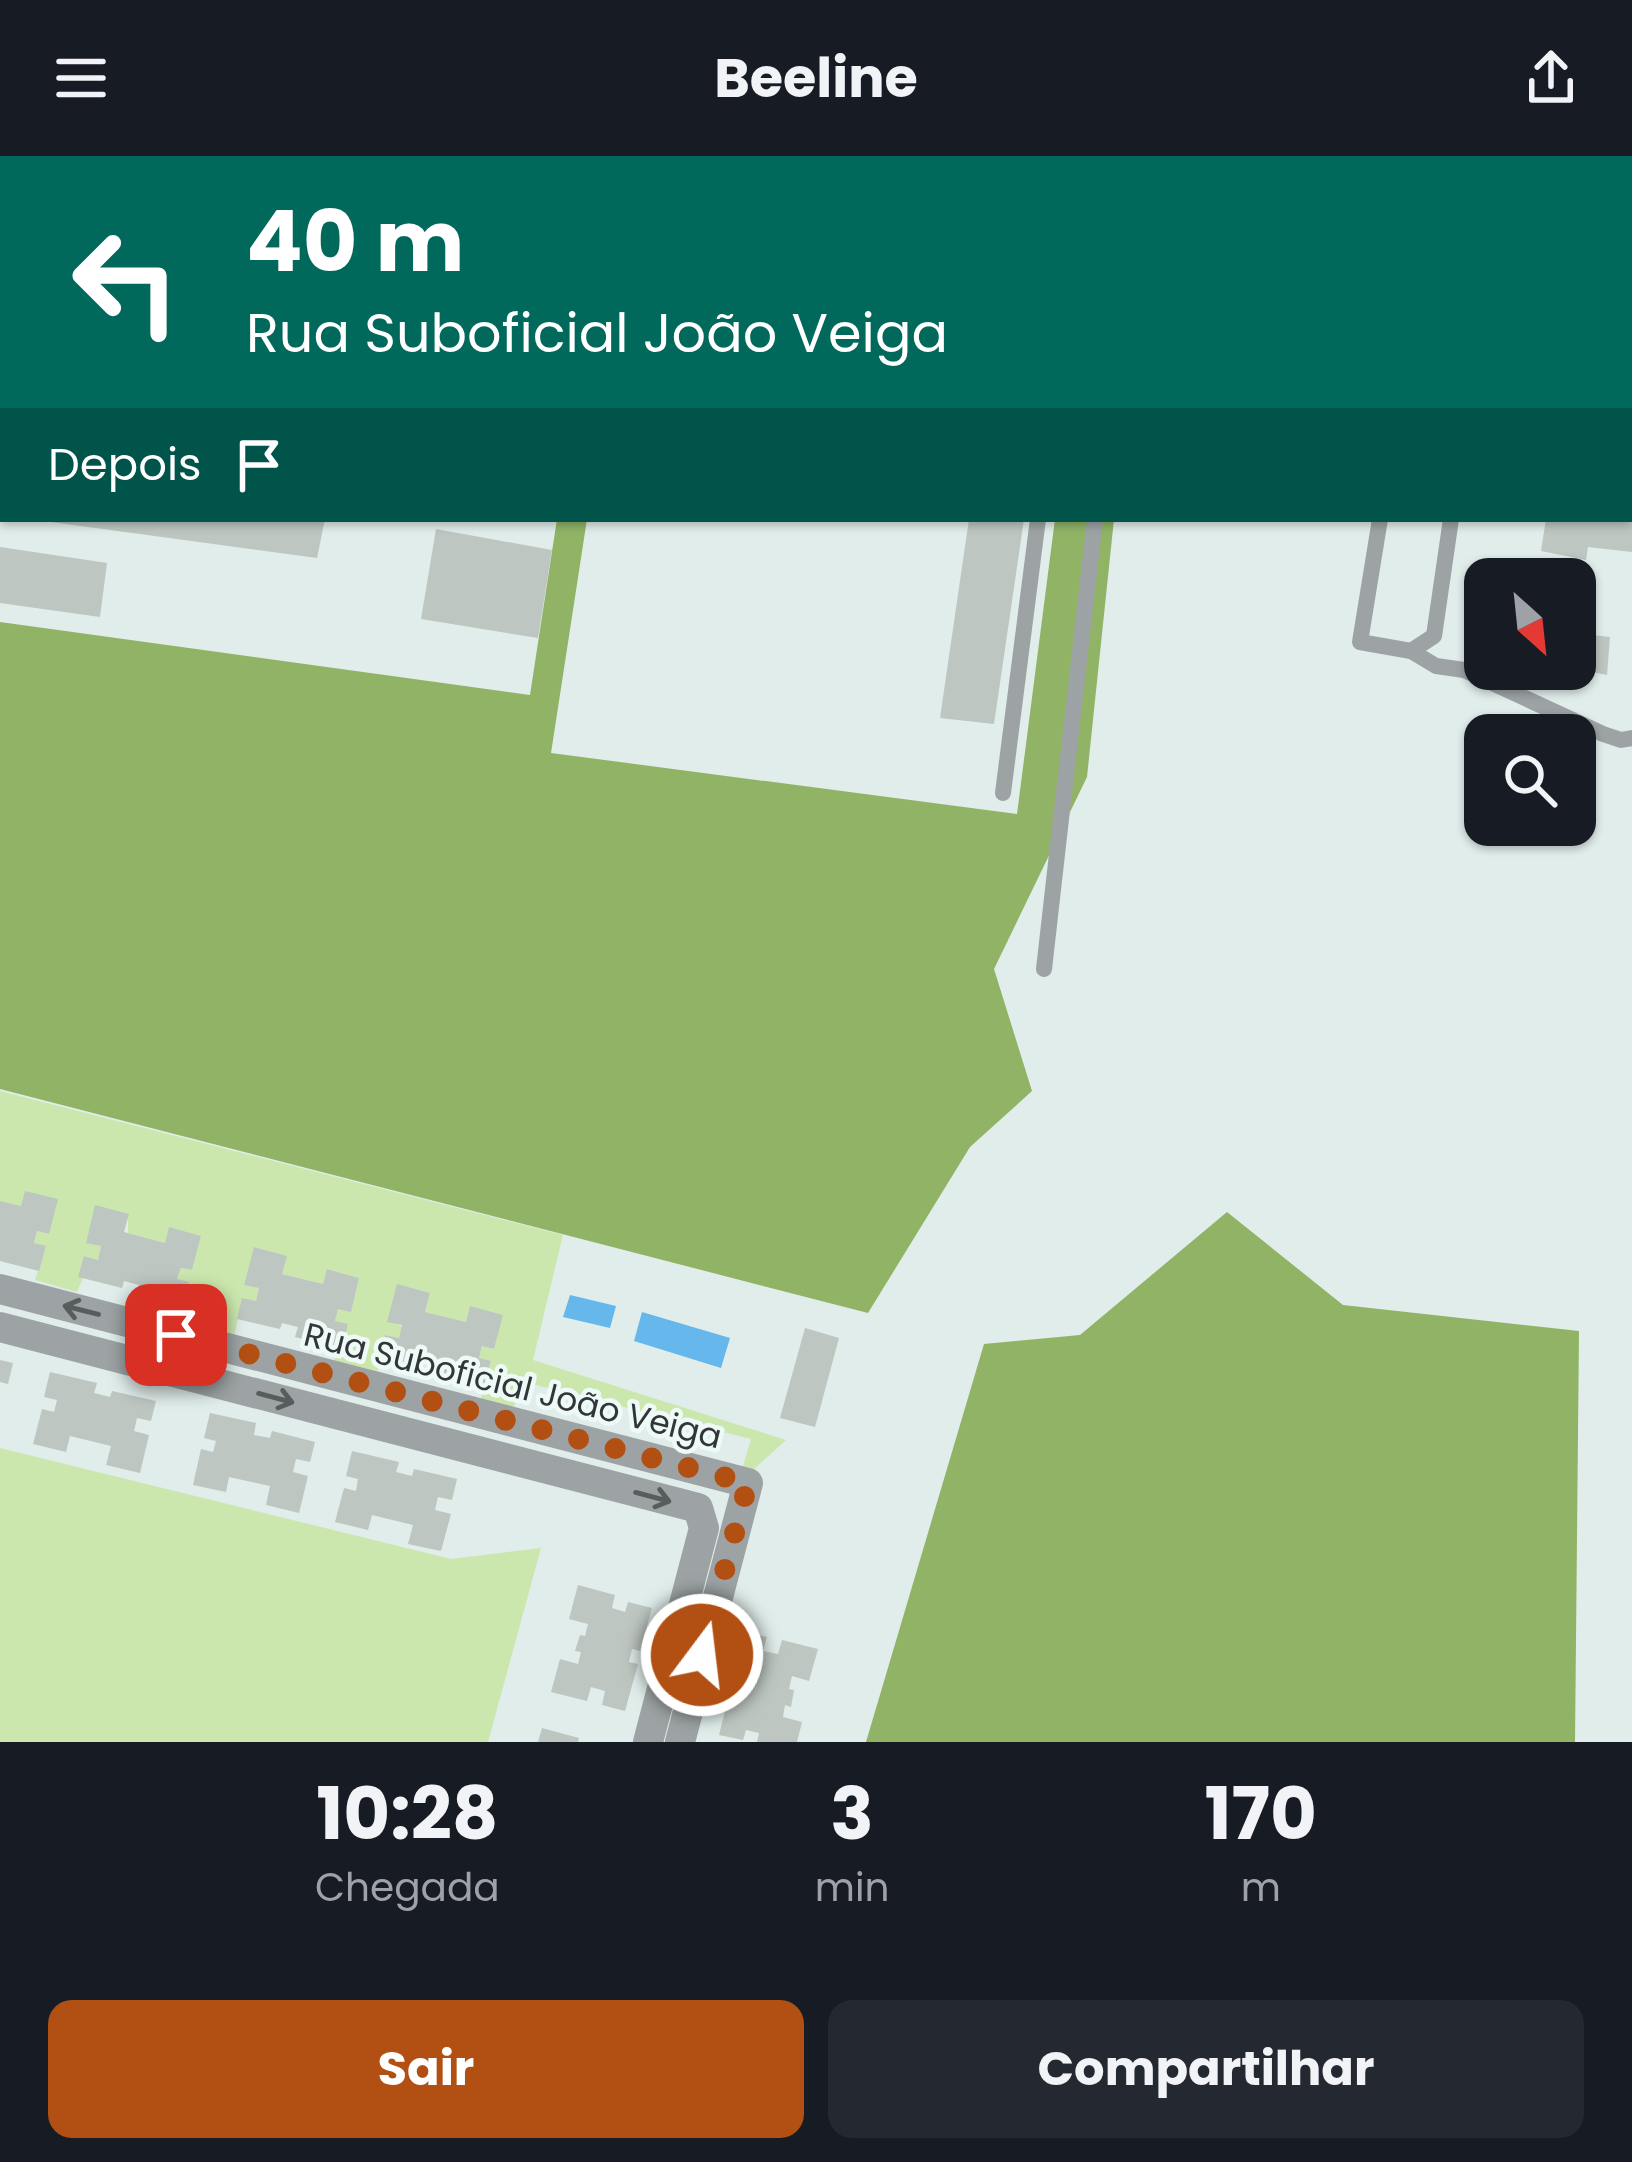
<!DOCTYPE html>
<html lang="pt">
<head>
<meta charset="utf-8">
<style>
	:root { --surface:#171b24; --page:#242831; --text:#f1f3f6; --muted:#9ea1a6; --accent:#b25014 }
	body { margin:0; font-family:Poppins,sans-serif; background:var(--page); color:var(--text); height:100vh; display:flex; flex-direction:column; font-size:45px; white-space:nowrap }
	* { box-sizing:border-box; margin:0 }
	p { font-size:39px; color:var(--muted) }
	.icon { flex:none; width:66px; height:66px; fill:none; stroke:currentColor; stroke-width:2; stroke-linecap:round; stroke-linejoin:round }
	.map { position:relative; height:1586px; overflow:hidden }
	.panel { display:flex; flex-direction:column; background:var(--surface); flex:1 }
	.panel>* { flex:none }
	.top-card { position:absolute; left:0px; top:0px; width:1632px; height:366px; box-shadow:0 3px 9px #0004; background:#00695c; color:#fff; overflow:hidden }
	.needle { width:78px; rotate:153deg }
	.tools { position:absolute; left:1464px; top:402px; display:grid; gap:24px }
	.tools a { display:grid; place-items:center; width:132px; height:132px; border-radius:24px; background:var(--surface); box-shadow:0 3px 9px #0004; font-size:60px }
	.pin { position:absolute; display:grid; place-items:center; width:102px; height:102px; color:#fff; margin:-51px; border-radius:24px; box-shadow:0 6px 18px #0006 }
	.me { position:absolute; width:132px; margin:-66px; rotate:15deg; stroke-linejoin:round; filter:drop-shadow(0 0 9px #0008) }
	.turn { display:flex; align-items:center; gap:42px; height:252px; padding:0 48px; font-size:54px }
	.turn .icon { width:156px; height:156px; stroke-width:2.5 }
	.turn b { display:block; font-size:84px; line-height:102px }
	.then { display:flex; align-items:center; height:114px; padding:0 48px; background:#0003; gap:24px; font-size:45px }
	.eta { display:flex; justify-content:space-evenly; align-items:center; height:204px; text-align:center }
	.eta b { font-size:72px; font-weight:700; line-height:84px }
	.cta { display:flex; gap:24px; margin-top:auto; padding:24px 48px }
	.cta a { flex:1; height:138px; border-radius:24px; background:var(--accent); color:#fff; font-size:48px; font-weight:700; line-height:138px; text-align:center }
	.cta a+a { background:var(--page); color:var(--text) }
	header { display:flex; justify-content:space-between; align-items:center; height:156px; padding:0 48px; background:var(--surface); font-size:54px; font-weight:700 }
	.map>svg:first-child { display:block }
</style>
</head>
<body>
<header><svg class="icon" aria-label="menu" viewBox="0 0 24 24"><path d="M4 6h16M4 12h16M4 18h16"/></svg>Beeline<svg class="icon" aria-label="share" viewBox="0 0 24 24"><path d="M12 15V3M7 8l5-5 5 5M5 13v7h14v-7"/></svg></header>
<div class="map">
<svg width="1632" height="1586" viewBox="0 0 1632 1586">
	<rect width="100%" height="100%" fill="#e0edea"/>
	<g fill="#cbe7ae">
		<polygon points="103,0 1089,0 1089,3 122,3"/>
		<polygon points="0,935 563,1079 533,1204 786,1284 751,1316 742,1314 751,1283 520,1225 513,1256 479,1249 491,1206 479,1202 482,1190 494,1193 502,1159 471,1151 466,1166 425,1156 430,1137 398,1129 388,1165 402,1170 399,1182 385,1179 380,1199 383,1201 377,1215 333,1205 342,1193 348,1169 335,1165 338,1153 351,1155 359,1122 328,1113 323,1128 282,1118 286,1100 255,1091 244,1128 259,1132 256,1145 242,1143 234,1181 176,1167 183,1151 189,1127 177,1123 181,1112 192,1114 201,1080 169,1072 165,1087 128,1077 128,1058 96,1050 86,1086 101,1090 98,1104 85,1100 83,1122 77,1136 35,1124 46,1091 34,1087 37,1075 49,1078 21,1050 0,1045"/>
		<polygon points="0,1292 451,1403 541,1392 488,1586 0,1586"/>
	</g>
	<g fill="#90b366">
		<polygon points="557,363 587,363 551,597 1017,658 1055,363 1114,363 1087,621 994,813 1032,935 970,991 868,1157 0,933 0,466 530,539"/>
		<polygon points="1227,1056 1343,1149 1579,1175 1575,1586 866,1586 984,1188 1080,1179"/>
	</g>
	<g fill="#65b7ec">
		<polygon points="570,1139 616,1150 610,1172 563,1161"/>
		<polygon points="642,1156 730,1182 721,1212 634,1185"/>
	</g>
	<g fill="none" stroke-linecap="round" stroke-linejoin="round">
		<g stroke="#65b7ec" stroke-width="9">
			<polyline points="1197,0 1227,3"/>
			<polyline points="1054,3 1054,0"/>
			<polyline points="1160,3 1160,0"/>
			<polyline points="1629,52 1632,52"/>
		</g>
	</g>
	<g fill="#bdc6c0">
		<polygon points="51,363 325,363 317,402 51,366"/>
		<polygon points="969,363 1024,363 994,568 940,562"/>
		<polygon points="1546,363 1632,363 1632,396 1588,391 1586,404 1541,395"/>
		<polygon points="436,373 552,394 538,482 421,463"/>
		<polygon points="0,391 107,407 100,461 0,447"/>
		<polygon points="1575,477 1610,481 1607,519 1575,513"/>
		<polygon points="25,1035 58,1043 49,1078 37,1075 34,1087 46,1090 39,1115 0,1105 0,1045 21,1050"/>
		<polygon points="95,1049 129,1058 124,1076 165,1087 169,1071 201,1080 192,1114 181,1112 177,1123 189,1126 183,1151 137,1140 139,1129 124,1125 122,1132 78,1121 84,1100 98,1104 101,1090 86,1087"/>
		<polygon points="254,1091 287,1100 282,1118 323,1128 327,1113 359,1122 351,1156 338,1153 335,1165 348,1168 342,1193 295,1181 298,1171 282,1167 280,1173 237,1163 242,1142 256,1145 259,1132 244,1129"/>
		<polygon points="397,1128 430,1137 425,1156 466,1166 470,1150 503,1159 494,1193 482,1190 479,1202 491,1205 484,1230 438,1218 441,1208 425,1204 423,1211 380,1200 385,1179 399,1182 402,1169 387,1166"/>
		<polygon points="805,1172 839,1182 815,1271 780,1262"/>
		<polygon points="0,1204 13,1207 8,1228 0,1226"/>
		<polygon points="50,1216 97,1227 94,1237 110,1241 112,1235 156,1245 151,1265 137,1262 134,1275 149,1279 140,1317 106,1309 111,1290 70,1280 66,1296 33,1288 42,1253 54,1256 57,1244 44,1241"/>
		<polygon points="210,1257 256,1267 254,1279 270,1282 272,1275 315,1286 310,1306 296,1303 293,1316 308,1320 299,1357 266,1349 270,1330 229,1321 226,1336 193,1329 201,1293 213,1296 216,1285 204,1282"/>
		<polygon points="352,1295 399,1306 396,1316 412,1320 414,1313 457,1323 452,1344 438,1341 435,1354 451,1358 441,1395 408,1388 413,1369 372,1359 368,1374 335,1366 344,1332 356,1335 358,1323 346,1320"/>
		<polygon points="578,1429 615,1439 612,1452 625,1456 628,1446 652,1452 640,1495 632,1493 629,1506 638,1508 625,1555 602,1549 605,1535 591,1531 587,1545 551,1536 560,1503 578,1508 581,1496 575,1495 580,1479 585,1480 588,1468 569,1463"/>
		<polygon points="743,1475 767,1481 763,1495 778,1498 782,1484 818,1493 809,1525 792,1520 789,1533 794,1534 791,1551 785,1549 783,1561 802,1566 797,1586 757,1586 759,1577 746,1574 743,1584 719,1579 730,1535 738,1537 741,1524 731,1522"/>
		<polygon points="542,1572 579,1582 578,1586 538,1586"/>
	</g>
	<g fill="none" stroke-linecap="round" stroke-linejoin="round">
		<g stroke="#9da3a4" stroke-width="16">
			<polyline points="0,230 3,231"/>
			<polyline points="1380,363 1360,486 1411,495 1436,510 1464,514 1603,578 1621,584 1632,582"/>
			<polyline points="1411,495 1434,480 1451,363"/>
			<polyline points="1003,637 1038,363"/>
			<polyline points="1044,813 1095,363"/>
		</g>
		<g stroke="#9da3a4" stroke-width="30">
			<polyline points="1105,3 1105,0"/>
			<polyline points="0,9 3,9"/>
			<polyline points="1629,264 1632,264"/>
			<polyline points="0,1133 748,1327 680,1586"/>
			<polyline points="0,1171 698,1352 704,1372 648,1586"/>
		</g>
		<g stroke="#9da3a4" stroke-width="30">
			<polyline points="1505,0 1525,3"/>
			<polyline points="1629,18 1632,19"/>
		</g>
	</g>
	<defs><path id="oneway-shaft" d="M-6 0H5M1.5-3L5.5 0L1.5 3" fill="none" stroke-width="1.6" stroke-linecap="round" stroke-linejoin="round" transform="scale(3)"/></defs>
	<g stroke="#575c5c">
		<use href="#oneway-shaft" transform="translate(81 1154) rotate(-166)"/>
		<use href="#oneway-shaft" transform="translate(276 1242) rotate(15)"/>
		<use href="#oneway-shaft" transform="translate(653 1341) rotate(15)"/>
	</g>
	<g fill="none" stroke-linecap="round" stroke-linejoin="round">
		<polyline stroke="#b25014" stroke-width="21" stroke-dasharray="0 37.8" points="176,1179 748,1327 702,1499"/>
	</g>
	<g text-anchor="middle" stroke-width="9" stroke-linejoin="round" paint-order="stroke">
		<g font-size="33" fill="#323636" stroke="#eefaf8">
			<text transform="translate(513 1229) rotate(14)" y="12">Rua Suboficial João Veiga</text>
		</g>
	</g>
</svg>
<div class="tools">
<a><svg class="needle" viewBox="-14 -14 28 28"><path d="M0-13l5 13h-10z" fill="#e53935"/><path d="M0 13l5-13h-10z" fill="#9ea1a6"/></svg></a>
<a><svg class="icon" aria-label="search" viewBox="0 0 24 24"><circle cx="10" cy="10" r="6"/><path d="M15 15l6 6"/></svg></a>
</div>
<div class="pin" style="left:176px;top:1179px;background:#d93025"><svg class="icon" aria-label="arrive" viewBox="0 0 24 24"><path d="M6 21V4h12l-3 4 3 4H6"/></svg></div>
<svg class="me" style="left:702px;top:1499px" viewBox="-20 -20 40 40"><circle r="17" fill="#b25014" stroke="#fff" stroke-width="3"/><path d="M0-11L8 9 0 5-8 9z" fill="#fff"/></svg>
<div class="top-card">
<div class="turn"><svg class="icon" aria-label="left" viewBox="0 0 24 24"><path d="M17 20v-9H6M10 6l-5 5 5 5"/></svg><div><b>40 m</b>Rua Suboficial João Veiga</div></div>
<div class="then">Depois<svg class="icon" aria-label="arrive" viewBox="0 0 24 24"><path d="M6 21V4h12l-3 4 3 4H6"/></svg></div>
</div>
</div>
<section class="panel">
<div class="eta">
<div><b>10:28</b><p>Chegada</p></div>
<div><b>3</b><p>min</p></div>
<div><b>170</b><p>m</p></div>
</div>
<div class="cta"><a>Sair</a><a>Compartilhar</a></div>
</section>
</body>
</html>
